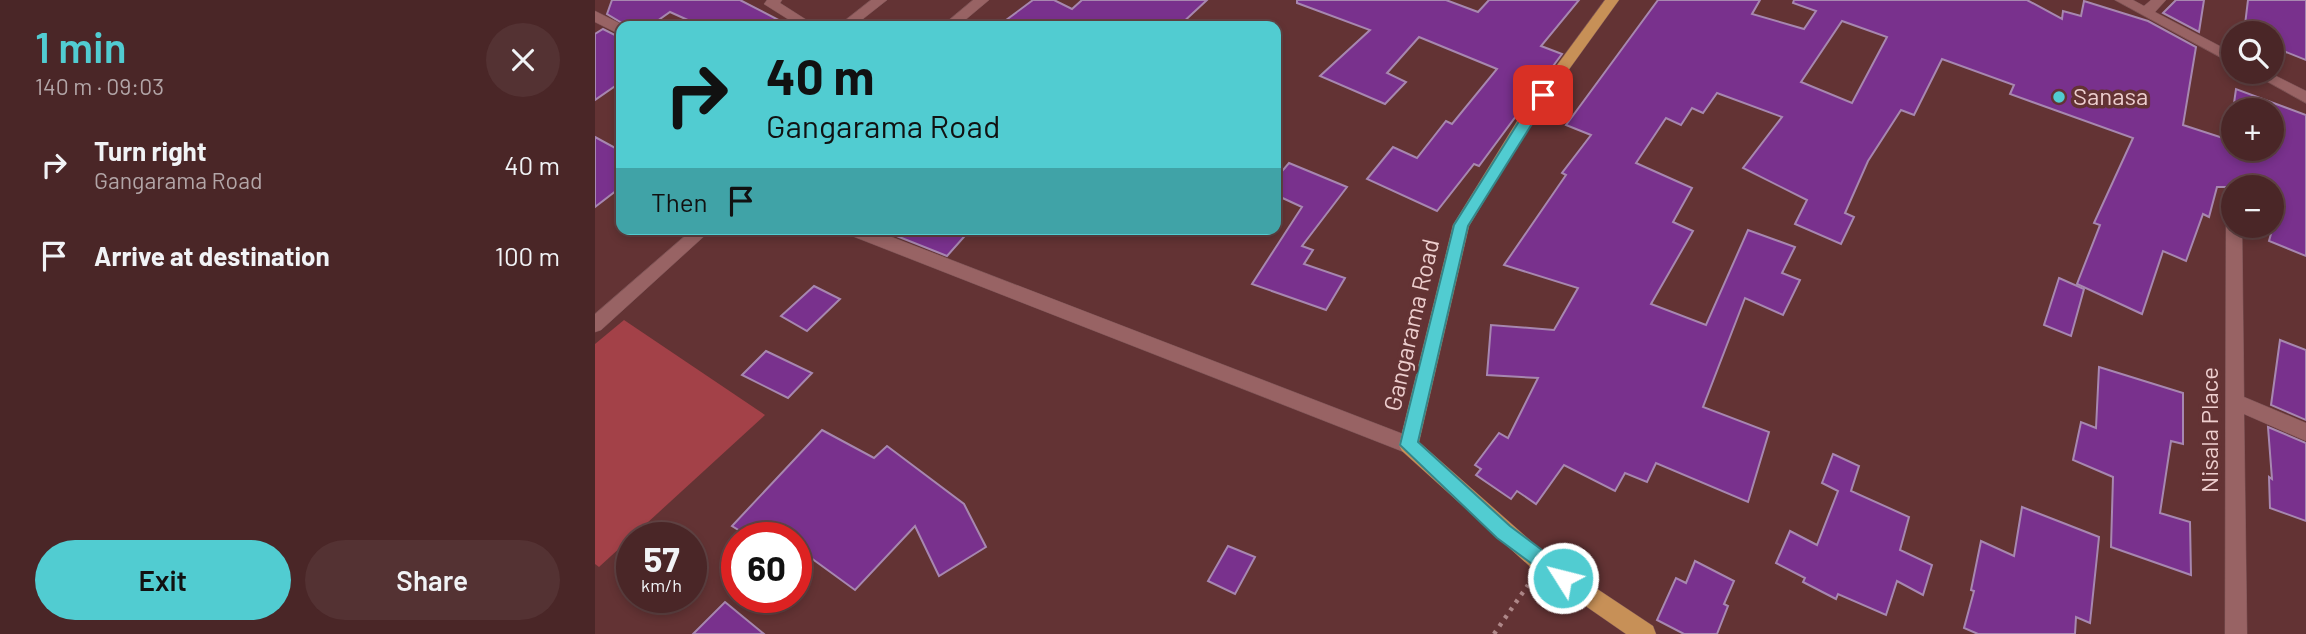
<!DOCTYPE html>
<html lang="en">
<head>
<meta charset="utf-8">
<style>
	:root { --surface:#4a2627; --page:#543233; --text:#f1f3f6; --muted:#b2a5a7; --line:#614344; --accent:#51ccd1 }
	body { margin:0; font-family:Barlow,sans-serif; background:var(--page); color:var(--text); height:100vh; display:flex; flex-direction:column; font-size:26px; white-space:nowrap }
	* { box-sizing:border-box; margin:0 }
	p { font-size:23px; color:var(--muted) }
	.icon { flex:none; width:38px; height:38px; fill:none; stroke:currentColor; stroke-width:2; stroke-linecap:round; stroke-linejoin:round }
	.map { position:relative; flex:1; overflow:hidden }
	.panel { display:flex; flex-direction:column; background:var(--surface); width:595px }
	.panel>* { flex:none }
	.guide { position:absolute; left:21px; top:21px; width:665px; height:214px; border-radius:14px; box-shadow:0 4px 10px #0003,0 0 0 2px var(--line); background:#51ccd1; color:#111; overflow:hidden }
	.fabs { position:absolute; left:1626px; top:21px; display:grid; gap:14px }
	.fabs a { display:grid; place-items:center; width:63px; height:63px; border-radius:50%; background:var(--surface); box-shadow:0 4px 10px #0003,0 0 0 2px var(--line); font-size:35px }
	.speed { position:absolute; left:21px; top:522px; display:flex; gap:14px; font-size:35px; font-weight:700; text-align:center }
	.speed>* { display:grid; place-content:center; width:91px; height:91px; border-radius:50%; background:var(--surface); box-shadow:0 4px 10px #0003,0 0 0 2px var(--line); line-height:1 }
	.speed small { font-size:18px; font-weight:400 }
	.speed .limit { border:10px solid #d22; background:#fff; color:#111 }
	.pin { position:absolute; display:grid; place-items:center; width:60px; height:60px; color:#fff; margin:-30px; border-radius:14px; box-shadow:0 4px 10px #0006 }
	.me { position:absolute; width:77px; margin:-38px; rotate:306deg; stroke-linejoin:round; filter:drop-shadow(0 0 5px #0008) }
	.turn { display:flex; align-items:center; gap:24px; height:147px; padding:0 35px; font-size:32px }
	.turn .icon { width:91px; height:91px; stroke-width:2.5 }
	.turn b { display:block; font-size:49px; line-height:60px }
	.then { display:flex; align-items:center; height:66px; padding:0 35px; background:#0003; gap:14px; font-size:26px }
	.round { display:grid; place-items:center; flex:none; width:74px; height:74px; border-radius:37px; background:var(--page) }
	.head { display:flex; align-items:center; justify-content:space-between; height:119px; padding:0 35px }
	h1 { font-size:42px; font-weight:600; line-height:52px; color:var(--accent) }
	.primary-button { display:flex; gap:14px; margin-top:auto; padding:14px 35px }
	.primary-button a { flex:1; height:80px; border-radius:42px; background:var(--accent); color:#111; font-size:28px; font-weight:600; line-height:80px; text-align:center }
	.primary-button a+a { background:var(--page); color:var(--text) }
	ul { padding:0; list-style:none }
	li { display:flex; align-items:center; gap:21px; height:91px; padding:0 35px }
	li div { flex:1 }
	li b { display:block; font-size:26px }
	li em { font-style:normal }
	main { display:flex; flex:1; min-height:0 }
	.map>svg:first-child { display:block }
</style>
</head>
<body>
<main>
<section class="panel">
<div class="head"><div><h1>1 min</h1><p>140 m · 09:03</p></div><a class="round"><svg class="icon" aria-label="close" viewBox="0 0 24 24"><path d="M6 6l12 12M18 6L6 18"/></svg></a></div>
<ul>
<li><svg class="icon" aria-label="right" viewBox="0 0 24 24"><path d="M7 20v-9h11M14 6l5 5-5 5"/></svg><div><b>Turn right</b><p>Gangarama Road</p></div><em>40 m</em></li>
<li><svg class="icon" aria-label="arrive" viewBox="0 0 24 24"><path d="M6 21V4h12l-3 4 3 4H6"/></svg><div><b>Arrive at destination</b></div><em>100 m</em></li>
</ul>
<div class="primary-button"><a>Exit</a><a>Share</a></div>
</section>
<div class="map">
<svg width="1711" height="634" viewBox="0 0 1711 634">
	<rect width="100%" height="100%" fill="#633334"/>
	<polygon fill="#a34148" points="29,320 170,415 4,567 0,564 0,344"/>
	<g fill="#79318d" stroke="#a787b0" stroke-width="2" fill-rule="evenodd">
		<polygon points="17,0 145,0 195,26 106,26 75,12 55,26 32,26 12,14"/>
		<polygon points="438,0 459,0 477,9 487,0 612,0 584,26 403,26"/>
		<polygon points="702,0 851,0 883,12 894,0 984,0 946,46 967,54 884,166 879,164 842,211 772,179 798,147 822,158 851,121 857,124 902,69 824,37 792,73 811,82 790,104 725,76 775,30 702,3"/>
		<path d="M1063,0H1165L1157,14L1209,29L1221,11L1198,3L1199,0H1432L1467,19L1468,11L1486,16L1489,1L1553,21L1601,47L1588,125L1634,140L1638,112V149H1676V110H1638L1641,89L1711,115V256L1674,241L1685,202L1676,199V187H1622L1614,217L1608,214L1591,261L1568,251L1547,314L1482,284L1505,225L1499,223L1538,138L1415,94L1419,85L1347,59L1319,115L1306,110L1273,161L1250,213L1259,217L1246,244L1200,224L1212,200L1148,168L1187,117L1122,93L1108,113L1097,108L1086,125L1071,118L1041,163L1097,188L1078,222L1098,231L1056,304L1111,325L1153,230L1200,247L1187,273L1205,280L1188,315L1150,298L1108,407L1174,432L1153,502L1061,463L1052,482L1030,473L1020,491L969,465L941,504L922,491L916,499L881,475L886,469L880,465L904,433L913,438L943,378L892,375L896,325L959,330L983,288L909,265L971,175L967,173L996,135L971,125ZM1247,21L1292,37L1257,103L1206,82Z"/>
		<polygon points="1581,0 1609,0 1604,32 1568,13"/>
		<polygon points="1653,0 1711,0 1711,60 1676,46 1676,33 1649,33"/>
		<polygon points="8,29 26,38 26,82 0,100 0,34"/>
		<polygon points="0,137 26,151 26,187 0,207"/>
		<polygon points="694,163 752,187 707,246 718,250 709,264 750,278 731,310 657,284 707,207 681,195 681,178"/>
		<polygon points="284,229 376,229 352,256"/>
		<polygon points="1464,278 1489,289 1476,336 1449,325"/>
		<polygon points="219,286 245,299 212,331 186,316"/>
		<polygon points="1685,340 1711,350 1711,420 1676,405"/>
		<polygon points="171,351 217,373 193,398 147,375"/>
		<polygon points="1504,367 1588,393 1588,444 1576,441 1565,513 1595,522 1596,575 1516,547 1518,477 1478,460 1486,422 1501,428"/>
		<polygon points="1673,427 1711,443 1711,521 1675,508 1674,477 1677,479"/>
		<polygon points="227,430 279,458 292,446 369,504 391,547 344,576 320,526 260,590 201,547 201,537 155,537 137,526"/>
		<polygon points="1238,454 1264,466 1256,491 1314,517 1305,550 1337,565 1328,595 1302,581 1291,615 1243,594 1241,599 1208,582 1210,578 1181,563 1195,531 1222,545 1243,491 1227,483"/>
		<polygon points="1427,507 1504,537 1495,623 1481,617 1480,634 1383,634 1369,628 1379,591 1376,590 1386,541 1419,556"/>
		<polygon points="633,546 660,557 640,594 613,581"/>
		<polygon points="1100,561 1139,581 1129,604 1133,606 1122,634 1089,634 1062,620 1081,578 1091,583"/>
		<polygon points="130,602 169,634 98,634"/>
	</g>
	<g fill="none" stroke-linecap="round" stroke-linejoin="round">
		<defs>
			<g id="minor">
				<polygon points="187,0 185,3 221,26 204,26 169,4 172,0"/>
				<polygon points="276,0 292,0 259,26 243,26"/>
				<polygon points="378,0 394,0 363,26 347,26"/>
				<polygon points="1520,0 1538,0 1549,6 1556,0 1571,0 1560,12 1638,53 1638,64"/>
				<polygon points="0,11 30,26 26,26 26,35 0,22"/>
				<polygon points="1655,72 1673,72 1711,91 1711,103"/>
				<polygon points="1638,220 1638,226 1647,226 1649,397 1711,423 1711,441 1649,414 1652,634 1630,634 1631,226"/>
				<polygon points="98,229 117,229 6,330 0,332 0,314"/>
				<polygon points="250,229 276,229 821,439 824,445 821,451 814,454 252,234"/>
			</g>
			<polygon id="major" points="1010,0 1024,0 939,118 874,226 824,442 954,557 1058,626 1061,634 1031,634 940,571 807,451 804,445 858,225 929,110"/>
		</defs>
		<use href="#minor" stroke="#7b5355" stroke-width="1"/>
		<use href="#major" stroke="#7b5355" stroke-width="1"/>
		<polyline stroke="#ae8788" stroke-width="4.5" stroke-dasharray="3.5 6" stroke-linecap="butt" points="899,634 933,585"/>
		<use href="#minor" fill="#986364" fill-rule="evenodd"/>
		<use href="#major" fill="#c79057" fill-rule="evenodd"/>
	</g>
	<polygon fill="#51ccd1" stroke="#358588" stroke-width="2" points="948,90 955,95 873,226 823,442 915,526 975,571 977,578 975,585 968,587 902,538 805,445 859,225 943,91"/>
	<circle fill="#51ccd1" stroke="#633334" stroke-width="2.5" cx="1464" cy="97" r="7"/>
	<g text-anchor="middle" stroke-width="7" stroke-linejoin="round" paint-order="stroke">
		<g font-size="24" fill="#edcece" stroke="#633334" text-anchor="start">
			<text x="1478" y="105">Sanasa</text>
		</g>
		<g font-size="24" fill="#edcece" stroke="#633334">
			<text transform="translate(817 325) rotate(-77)" y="8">Gangarama Road</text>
			<text transform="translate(1615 430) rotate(-90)" y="8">Nisala Place</text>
		</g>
	</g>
</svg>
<div class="fabs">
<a><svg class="icon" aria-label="search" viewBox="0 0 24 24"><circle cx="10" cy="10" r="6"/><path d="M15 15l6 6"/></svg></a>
<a>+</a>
<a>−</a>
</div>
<div class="speed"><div>57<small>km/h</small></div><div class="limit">60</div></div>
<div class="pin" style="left:948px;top:95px;background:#d93025"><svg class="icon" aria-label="arrive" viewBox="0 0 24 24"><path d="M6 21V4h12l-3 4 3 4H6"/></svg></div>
<svg class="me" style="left:968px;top:578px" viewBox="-20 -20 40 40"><circle r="17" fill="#51ccd1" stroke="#fff" stroke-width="3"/><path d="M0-11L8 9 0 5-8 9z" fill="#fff"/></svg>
<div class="guide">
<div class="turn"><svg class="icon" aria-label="right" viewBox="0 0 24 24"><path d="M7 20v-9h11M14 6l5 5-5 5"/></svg><div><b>40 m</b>Gangarama Road</div></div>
<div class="then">Then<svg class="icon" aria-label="arrive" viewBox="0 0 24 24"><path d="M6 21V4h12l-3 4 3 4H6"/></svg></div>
</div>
</div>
</main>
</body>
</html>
